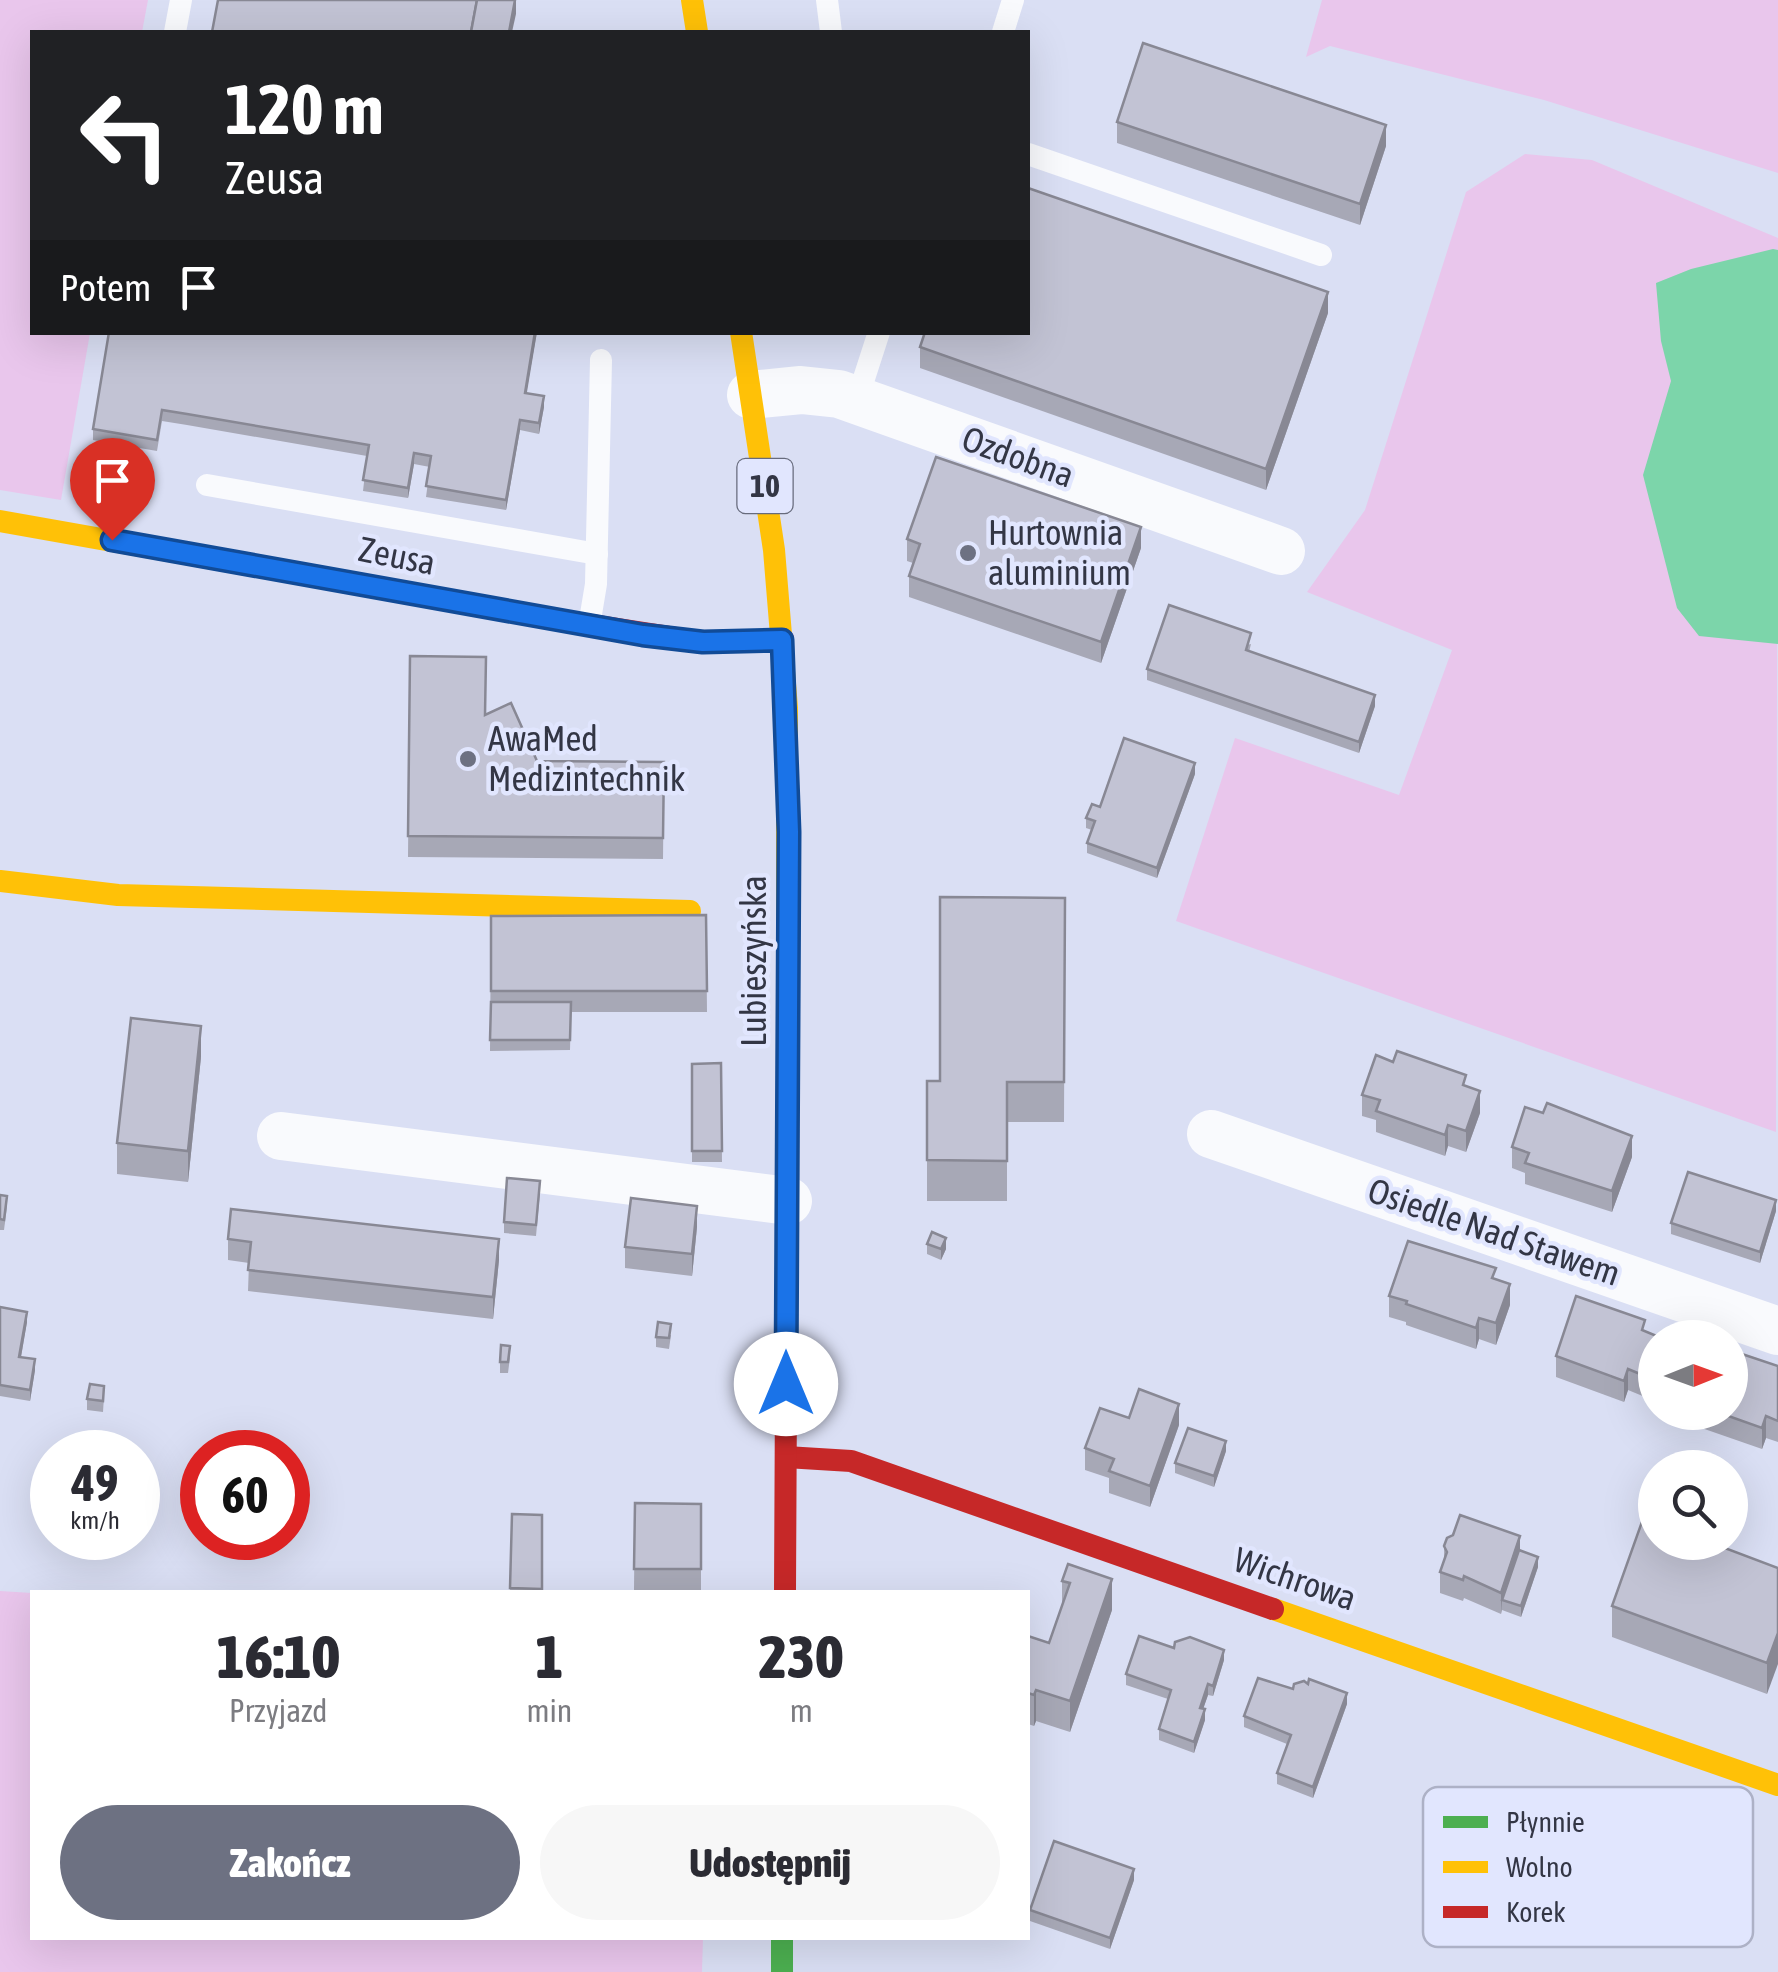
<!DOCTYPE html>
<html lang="pl">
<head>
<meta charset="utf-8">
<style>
	:root { --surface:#fff; --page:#f7f7f7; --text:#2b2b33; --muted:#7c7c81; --accent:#6d7182 }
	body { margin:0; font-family:"Asap Condensed",sans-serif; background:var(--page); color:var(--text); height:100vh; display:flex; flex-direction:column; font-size:38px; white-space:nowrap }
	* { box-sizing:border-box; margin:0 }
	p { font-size:32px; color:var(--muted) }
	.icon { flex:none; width:55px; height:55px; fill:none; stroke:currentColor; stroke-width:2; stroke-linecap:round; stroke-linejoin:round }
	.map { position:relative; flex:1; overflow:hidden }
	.panel { position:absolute; left:30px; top:1590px; width:1000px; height:350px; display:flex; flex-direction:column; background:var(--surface); border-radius:0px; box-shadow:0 10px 40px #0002 }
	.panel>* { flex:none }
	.hud { position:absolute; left:30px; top:30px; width:1000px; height:305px; border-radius:0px; box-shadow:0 10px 40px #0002; background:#202124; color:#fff; overflow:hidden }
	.needle { width:65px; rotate:89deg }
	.fabs { position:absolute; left:1638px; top:1320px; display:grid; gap:20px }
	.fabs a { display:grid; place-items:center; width:110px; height:110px; border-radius:50%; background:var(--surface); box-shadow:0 10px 40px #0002; font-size:50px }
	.speed { position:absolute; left:30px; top:1430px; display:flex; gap:20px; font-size:50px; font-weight:700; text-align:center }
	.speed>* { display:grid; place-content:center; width:130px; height:130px; border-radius:50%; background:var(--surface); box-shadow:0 10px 40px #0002; line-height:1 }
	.speed small { font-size:25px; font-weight:400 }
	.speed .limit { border:15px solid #d22; background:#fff; color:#111 }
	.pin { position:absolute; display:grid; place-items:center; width:85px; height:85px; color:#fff; margin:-102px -42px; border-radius:50% 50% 50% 0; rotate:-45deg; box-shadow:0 0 10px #0007 }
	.pin .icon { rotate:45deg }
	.me { position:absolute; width:110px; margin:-55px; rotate:0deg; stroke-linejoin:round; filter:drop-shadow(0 0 8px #0008) }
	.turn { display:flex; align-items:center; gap:35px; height:210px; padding:0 30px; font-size:45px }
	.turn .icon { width:130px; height:130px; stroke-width:2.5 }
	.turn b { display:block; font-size:70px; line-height:85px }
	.then { display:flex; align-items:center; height:95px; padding:0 30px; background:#0003; gap:20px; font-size:38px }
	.eta { display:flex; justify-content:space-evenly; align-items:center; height:170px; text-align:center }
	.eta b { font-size:60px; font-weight:800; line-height:70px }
	.primary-button { display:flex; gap:20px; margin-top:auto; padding:20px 30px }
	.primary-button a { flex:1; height:115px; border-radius:60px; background:var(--accent); color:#fff; font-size:40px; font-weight:800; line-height:115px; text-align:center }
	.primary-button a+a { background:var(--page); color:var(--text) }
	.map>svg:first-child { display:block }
</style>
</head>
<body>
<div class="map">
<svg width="1778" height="1972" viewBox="0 0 1778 1972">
	<rect width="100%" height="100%" fill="#dadff4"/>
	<g fill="#e9c6ec">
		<polygon points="0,0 148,0 142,32 32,32 32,332 90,333 61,500 0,490"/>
		<polygon points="1322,0 1778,0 1778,173 1544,100 1330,46 1306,57"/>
		<polygon points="1525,154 1592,160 1778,238 1776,1132 1176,921 1235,738 1399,795 1452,650 1307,592 1365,510 1466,192"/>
		<polygon points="0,1591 32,1593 32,1938 703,1938 702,1972 0,1972"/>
	</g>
	<polygon fill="#7cd5aa" points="1773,249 1778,250 1778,644 1699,636 1677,608 1643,475 1671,381 1661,341 1656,283 1691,269"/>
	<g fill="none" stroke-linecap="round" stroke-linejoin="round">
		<g stroke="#f9fafd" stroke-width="22">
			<polyline points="827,0 831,32"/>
			<polyline points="175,32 181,0"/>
			<polyline points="1003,32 1013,0"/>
			<polyline points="1028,154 1321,255"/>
			<polyline points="857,400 879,332"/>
			<polyline points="207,485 597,554"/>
			<polyline points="589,626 596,584 601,360"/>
		</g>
		<g stroke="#f9fafd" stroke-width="48">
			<polyline points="751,395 801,390 839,394 1281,551"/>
			<polyline points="1211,1134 1778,1331"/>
			<polyline points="281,1136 788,1201"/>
		</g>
		<polyline stroke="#4caf50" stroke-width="22" points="782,1938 782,1972"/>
		<g stroke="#ffc107" stroke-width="22">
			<polyline points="692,0 697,32"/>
			<polyline points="741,332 774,550 787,708 787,1182"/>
			<polyline points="0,521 534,616"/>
			<polyline points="0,881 118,895 690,911"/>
			<polyline points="1273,1609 1778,1785"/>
		</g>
		<g stroke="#c62828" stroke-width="22">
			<polyline points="534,616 703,642 783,639"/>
			<polyline points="786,1457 851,1461 1273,1609"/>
			<polyline points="785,1592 787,1182"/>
		</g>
	</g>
	<g fill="#a7a8b6">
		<polygon points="1117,122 1386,146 1360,225 1117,143"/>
		<polygon points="1328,313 1266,490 920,368 920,347"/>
		<polygon points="109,332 537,332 526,393 544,407 539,434 520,430 506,510 426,497 430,467 414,464 408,498 363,491 367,456 187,425 162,421 157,451 93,440 93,429"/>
		<polygon points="907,539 1141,548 1101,663 909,597 909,576 913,563 907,561"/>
		<polygon points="1251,644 1249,652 1375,706 1359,753 1147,680 1147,669"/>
		<polygon points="410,656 485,715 537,761 664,762 663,859 408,857"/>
		<polygon points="1195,774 1157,878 1087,853 1087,843 1092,830 1086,828 1086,818 1100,807"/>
		<polygon points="1065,898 1064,1122 1007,1122 1007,1201 927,1201 927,1081 940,1081"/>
		<polygon points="706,915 707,1012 571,1012 570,1050 490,1051 491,916"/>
		<polygon points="201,1057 188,1182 117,1174 117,1143"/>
		<polygon points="721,1063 722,1162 692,1162 692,1064"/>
		<polygon points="1466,1086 1480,1113 1466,1152 1448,1146 1445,1156 1376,1132 1376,1120 1362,1116 1362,1095"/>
		<polygon points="1512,1147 1632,1157 1612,1212 1525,1184 1525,1173 1512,1168"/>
		<polygon points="540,1192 536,1236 504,1233 504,1222"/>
		<polygon points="0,1195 7,1207 4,1230 0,1230"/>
		<polygon points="1776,1211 1760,1263 1671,1234 1671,1223"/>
		<polygon points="697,1227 692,1276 625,1268 625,1247"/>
		<polygon points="228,1239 499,1260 493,1319 248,1291 249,1263 228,1260"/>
		<polygon points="927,1244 946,1249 941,1260 927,1254"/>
		<polygon points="1496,1280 1510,1305 1496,1345 1479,1339 1476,1349 1406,1325 1406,1322 1389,1317 1389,1296"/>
		<polygon points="0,1307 27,1322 21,1357 35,1370 30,1401 0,1396"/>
		<polygon points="1645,1331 1659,1337 1645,1397 1628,1390 1624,1402 1556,1377 1556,1356"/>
		<polygon points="671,1335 669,1349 656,1347 656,1337"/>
		<polygon points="510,1357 508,1373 500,1373 500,1362"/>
		<polygon points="1778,1366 1778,1442 1766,1438 1762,1449 1693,1425 1692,1412 1730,1412"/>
		<polygon points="104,1397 103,1412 87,1410 87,1399"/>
		<polygon points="1129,1418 1179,1425 1150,1507 1109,1493 1109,1478 1085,1470 1085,1448"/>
		<polygon points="1226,1451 1214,1487 1175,1473 1175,1463"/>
		<polygon points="635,1503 701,1504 701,1590 634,1590"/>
		<polygon points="512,1514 542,1515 542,1592 510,1592"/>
		<polygon points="1444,1546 1520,1550 1538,1567 1521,1617 1502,1610 1501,1614 1464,1598 1463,1601 1440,1593 1440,1572 1444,1560"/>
		<polygon points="1068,1564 1112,1610 1070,1732 1036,1721 1034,1726 1028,1724 1028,1636 1049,1643 1062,1606 1062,1581"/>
		<polygon points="1778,1568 1767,1694 1612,1637 1612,1606"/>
		<polygon points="1174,1648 1224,1660 1213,1696 1208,1695 1203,1709 1205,1720 1194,1753 1159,1740 1159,1729 1168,1699 1126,1685 1126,1674"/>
		<polygon points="1308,1684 1347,1704 1313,1798 1277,1784 1277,1773 1287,1744 1244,1727 1244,1716 1293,1689"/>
		<polygon points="1701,1802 1741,1838 1726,1883 1701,1874 1700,1879 1684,1877 1670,1869 1670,1864 1650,1856 1650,1835"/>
		<polygon points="1134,1880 1110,1949 1030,1921 1030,1910"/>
	</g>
	<g fill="#888894">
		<polygon points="515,0 516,0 516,14 512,32 509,32"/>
		<polygon points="1386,125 1386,146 1360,225 1360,204"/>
		<polygon points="1328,292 1328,313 1266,490 1266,469"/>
		<polygon points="535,332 537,332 525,404 525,393"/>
		<polygon points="544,396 544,407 539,434 539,423"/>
		<polygon points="520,420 520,430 506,510 506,500"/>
		<polygon points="414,453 414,464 408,498 408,488"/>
		<polygon points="1141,527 1141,548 1101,663 1101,642"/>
		<polygon points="1375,695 1375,706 1359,753 1359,742"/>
		<polygon points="1195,763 1195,774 1157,878 1157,868"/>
		<polygon points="201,1026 201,1057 188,1182 188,1151"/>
		<polygon points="1480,1091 1480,1113 1466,1152 1466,1131"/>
		<polygon points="1448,1125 1448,1146 1445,1156 1445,1135"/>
		<polygon points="1632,1136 1632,1157 1612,1212 1612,1191"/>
		<polygon points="1776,1200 1776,1211 1760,1263 1760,1252"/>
		<polygon points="697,1206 697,1227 692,1276 692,1254"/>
		<polygon points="946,1238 946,1249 941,1260 941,1249"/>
		<polygon points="499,1239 499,1260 493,1319 493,1297"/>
		<polygon points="1510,1284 1510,1305 1496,1345 1496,1323"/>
		<polygon points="27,1312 27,1322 19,1368 19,1357"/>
		<polygon points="1479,1318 1479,1339 1476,1349 1476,1328"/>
		<polygon points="1655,1348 1655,1369 1645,1397 1645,1376"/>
		<polygon points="35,1359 35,1370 30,1401 30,1390"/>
		<polygon points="1628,1369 1628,1390 1624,1402 1624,1381"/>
		<polygon points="1179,1404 1179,1425 1150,1507 1150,1486"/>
		<polygon points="1766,1416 1766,1438 1762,1449 1762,1428"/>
		<polygon points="1226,1441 1226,1451 1214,1487 1214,1476"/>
		<polygon points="1520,1536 1520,1557 1502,1600 1501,1614 1501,1593"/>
		<polygon points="1538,1557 1538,1567 1521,1617 1521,1606"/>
		<polygon points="1112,1579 1112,1610 1070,1732 1070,1701"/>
		<polygon points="1778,1633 1778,1664 1767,1694 1767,1663"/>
		<polygon points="1224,1650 1224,1660 1213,1696 1213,1686"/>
		<polygon points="1208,1684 1208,1695 1200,1718 1200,1708"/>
		<polygon points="1036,1690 1036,1721 1034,1726 1034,1695"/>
		<polygon points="1347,1693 1347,1704 1313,1798 1313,1787"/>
		<polygon points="1205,1709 1205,1720 1194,1753 1194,1742"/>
		<polygon points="1741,1817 1741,1838 1726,1883 1726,1862"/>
		<polygon points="1134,1869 1134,1880 1110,1949 1110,1938"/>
	</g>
	<g fill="#c2c3d4" stroke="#888894" stroke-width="2.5">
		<polygon points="218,0 477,0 471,32 212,32"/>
		<polygon points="477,0 515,0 509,32 471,32"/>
		<polygon points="1143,43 1386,125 1360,204 1117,122"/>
		<polygon points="1028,188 1328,292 1266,469 920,347 925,332 1028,332"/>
		<polygon points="109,332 535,332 525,393 544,396 539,423 520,420 506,500 426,486 431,456 414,453 408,488 363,480 369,445 187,414 162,410 157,440 93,429"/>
		<polygon points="936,457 1141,527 1101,642 909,576 920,544 907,539"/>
		<polygon points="1169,605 1251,633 1246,650 1375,695 1359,742 1147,669"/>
		<polygon points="410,656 486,657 485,715 511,703 537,761 664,762 663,838 408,836"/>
		<polygon points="1124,738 1195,763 1157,868 1087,843 1095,821 1086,818 1092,804 1100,807"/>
		<polygon points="940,897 1065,898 1064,1082 1007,1082 1007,1161 927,1160 927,1081 940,1081"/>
		<polygon points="706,915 707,991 491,991 491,916"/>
		<polygon points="491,1002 571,1002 570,1040 490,1040"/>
		<polygon points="131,1018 201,1026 188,1151 117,1143"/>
		<polygon points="1397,1051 1466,1075 1463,1085 1480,1091 1466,1131 1448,1125 1445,1135 1376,1111 1380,1100 1362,1095 1376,1055 1393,1062"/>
		<polygon points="721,1063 722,1151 692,1151 692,1064"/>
		<polygon points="1547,1103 1632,1136 1612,1191 1525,1163 1529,1153 1512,1147 1525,1107 1543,1113"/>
		<polygon points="1688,1172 1776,1200 1760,1252 1671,1223"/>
		<polygon points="507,1178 540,1181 536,1225 504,1222"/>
		<polygon points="0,1195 7,1196 4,1220 0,1219"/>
		<polygon points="631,1198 697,1206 692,1254 625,1247"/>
		<polygon points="231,1209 499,1239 493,1297 248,1270 251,1242 228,1239"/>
		<polygon points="932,1232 946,1238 941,1249 927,1244"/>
		<polygon points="1408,1241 1496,1268 1492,1278 1510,1284 1496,1323 1479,1318 1476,1328 1406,1304 1407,1301 1389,1296"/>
		<polygon points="1576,1296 1645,1320 1642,1330 1659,1337 1655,1338 1655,1348 1645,1376 1628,1369 1624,1381 1556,1356"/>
		<polygon points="0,1307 27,1312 19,1357 35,1359 30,1390 0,1385"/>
		<polygon points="658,1322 671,1324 669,1338 656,1337"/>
		<polygon points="501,1345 510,1346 508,1362 500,1362"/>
		<polygon points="1730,1350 1778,1366 1778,1421 1766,1416 1762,1428 1717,1412 1730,1412"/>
		<polygon points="90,1384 104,1386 103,1401 87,1399"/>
		<polygon points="1139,1389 1179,1404 1150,1486 1109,1471 1114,1459 1085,1448 1100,1408 1129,1418"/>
		<polygon points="1188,1428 1226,1441 1214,1476 1175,1463"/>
		<polygon points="635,1503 701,1504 701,1569 634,1569"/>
		<polygon points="512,1514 542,1515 542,1589 510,1588"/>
		<polygon points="1460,1515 1520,1536 1501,1593 1464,1576 1463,1580 1440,1572 1447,1552 1444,1546 1447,1538 1453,1535"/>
		<polygon points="1643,1519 1655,1523 1655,1542 1709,1542 1778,1568 1778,1633 1767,1663 1612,1606"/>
		<polygon points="1519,1550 1538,1557 1521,1606 1502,1600"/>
		<polygon points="1068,1564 1112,1579 1070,1701 1036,1690 1034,1695 1028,1693 1028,1636 1049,1643 1070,1583 1062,1581"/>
		<polygon points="1139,1636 1174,1648 1175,1642 1190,1637 1224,1650 1213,1686 1208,1684 1200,1708 1205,1709 1194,1742 1159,1729 1171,1690 1126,1674"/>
		<polygon points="1258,1678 1293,1689 1294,1684 1304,1681 1308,1684 1309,1679 1347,1693 1313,1787 1277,1773 1291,1735 1244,1716"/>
		<polygon points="1054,1841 1134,1869 1110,1938 1030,1910"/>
	</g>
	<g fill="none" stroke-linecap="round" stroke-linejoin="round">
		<defs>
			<polyline id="route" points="112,540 643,635 703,642 782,640 789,832 786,1384"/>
		</defs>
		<use href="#route" stroke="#114b97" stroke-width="25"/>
		<use href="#route" stroke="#1a73e8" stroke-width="18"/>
	</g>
	<g fill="#6d7182" stroke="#e1e6fe" stroke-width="4">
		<circle cx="968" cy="553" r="10"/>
		<circle cx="468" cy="759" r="10"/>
	</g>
	<g text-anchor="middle" stroke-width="9" stroke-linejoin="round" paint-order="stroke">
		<rect fill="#e1e6fe" stroke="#676b7c" stroke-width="2.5" x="737.5" y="459" width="55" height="54" rx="8"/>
		<g font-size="32" font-weight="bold" fill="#333645">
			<text x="765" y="497">10</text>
		</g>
		<g font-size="35" fill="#333645" stroke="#e1e6fe">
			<text transform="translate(1018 457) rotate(20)" y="12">Ozdobna</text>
			<text transform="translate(397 556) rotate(11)" y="12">Zeusa</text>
			<text transform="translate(754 961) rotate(-90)" y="12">Lubieszyńska</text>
			<text transform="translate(1494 1232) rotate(19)" y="12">Osiedle Nad Stawem</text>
			<text transform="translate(1295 1579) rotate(19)" y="12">Wichrowa</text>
		</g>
		<g font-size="35" fill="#333645" stroke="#e1e6fe" text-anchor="start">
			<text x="988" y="545">Hurtownia<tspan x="988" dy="40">aluminium</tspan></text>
			<text x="488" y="751">AwaMed<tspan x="488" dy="40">Medizintechnik</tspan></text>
		</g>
	</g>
	<rect x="1423" y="1787" width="330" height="160" rx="15" fill="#e1e6fe" stroke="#adb1c6" stroke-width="2.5"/>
	<rect x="1443" y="1816" width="45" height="12" fill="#4caf50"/>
	<rect x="1443" y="1861" width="45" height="12" fill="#ffc107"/>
	<rect x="1443" y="1906" width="45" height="12" fill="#c62828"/>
	<g font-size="28" fill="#333645">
		<text x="1506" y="1832">Płynnie</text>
		<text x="1506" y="1877">Wolno</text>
		<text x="1506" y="1922">Korek</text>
	</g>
</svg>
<div class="fabs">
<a><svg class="needle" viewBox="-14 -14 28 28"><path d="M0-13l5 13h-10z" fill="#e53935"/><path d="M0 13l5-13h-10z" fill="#7c7c81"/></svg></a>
<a><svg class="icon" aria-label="search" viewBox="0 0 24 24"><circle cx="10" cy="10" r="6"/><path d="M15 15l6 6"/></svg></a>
</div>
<div class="speed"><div>49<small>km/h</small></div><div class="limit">60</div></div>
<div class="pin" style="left:112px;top:540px;background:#d93025"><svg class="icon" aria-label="arrive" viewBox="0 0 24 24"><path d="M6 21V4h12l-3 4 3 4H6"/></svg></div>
<svg class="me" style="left:786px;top:1384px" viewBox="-20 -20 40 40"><circle r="19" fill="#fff"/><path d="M0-13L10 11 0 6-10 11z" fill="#1a73e8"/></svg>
<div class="hud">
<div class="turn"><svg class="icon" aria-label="left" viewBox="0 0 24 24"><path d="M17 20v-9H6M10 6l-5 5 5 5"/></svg><div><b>120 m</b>Zeusa</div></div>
<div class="then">Potem<svg class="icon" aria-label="arrive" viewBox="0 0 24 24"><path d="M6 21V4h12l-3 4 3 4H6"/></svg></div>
</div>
<section class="panel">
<div class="eta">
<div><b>16:10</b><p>Przyjazd</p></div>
<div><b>1</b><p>min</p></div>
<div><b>230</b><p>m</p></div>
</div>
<div class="primary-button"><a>Zakończ</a><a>Udostępnij</a></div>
</section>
</div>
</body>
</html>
